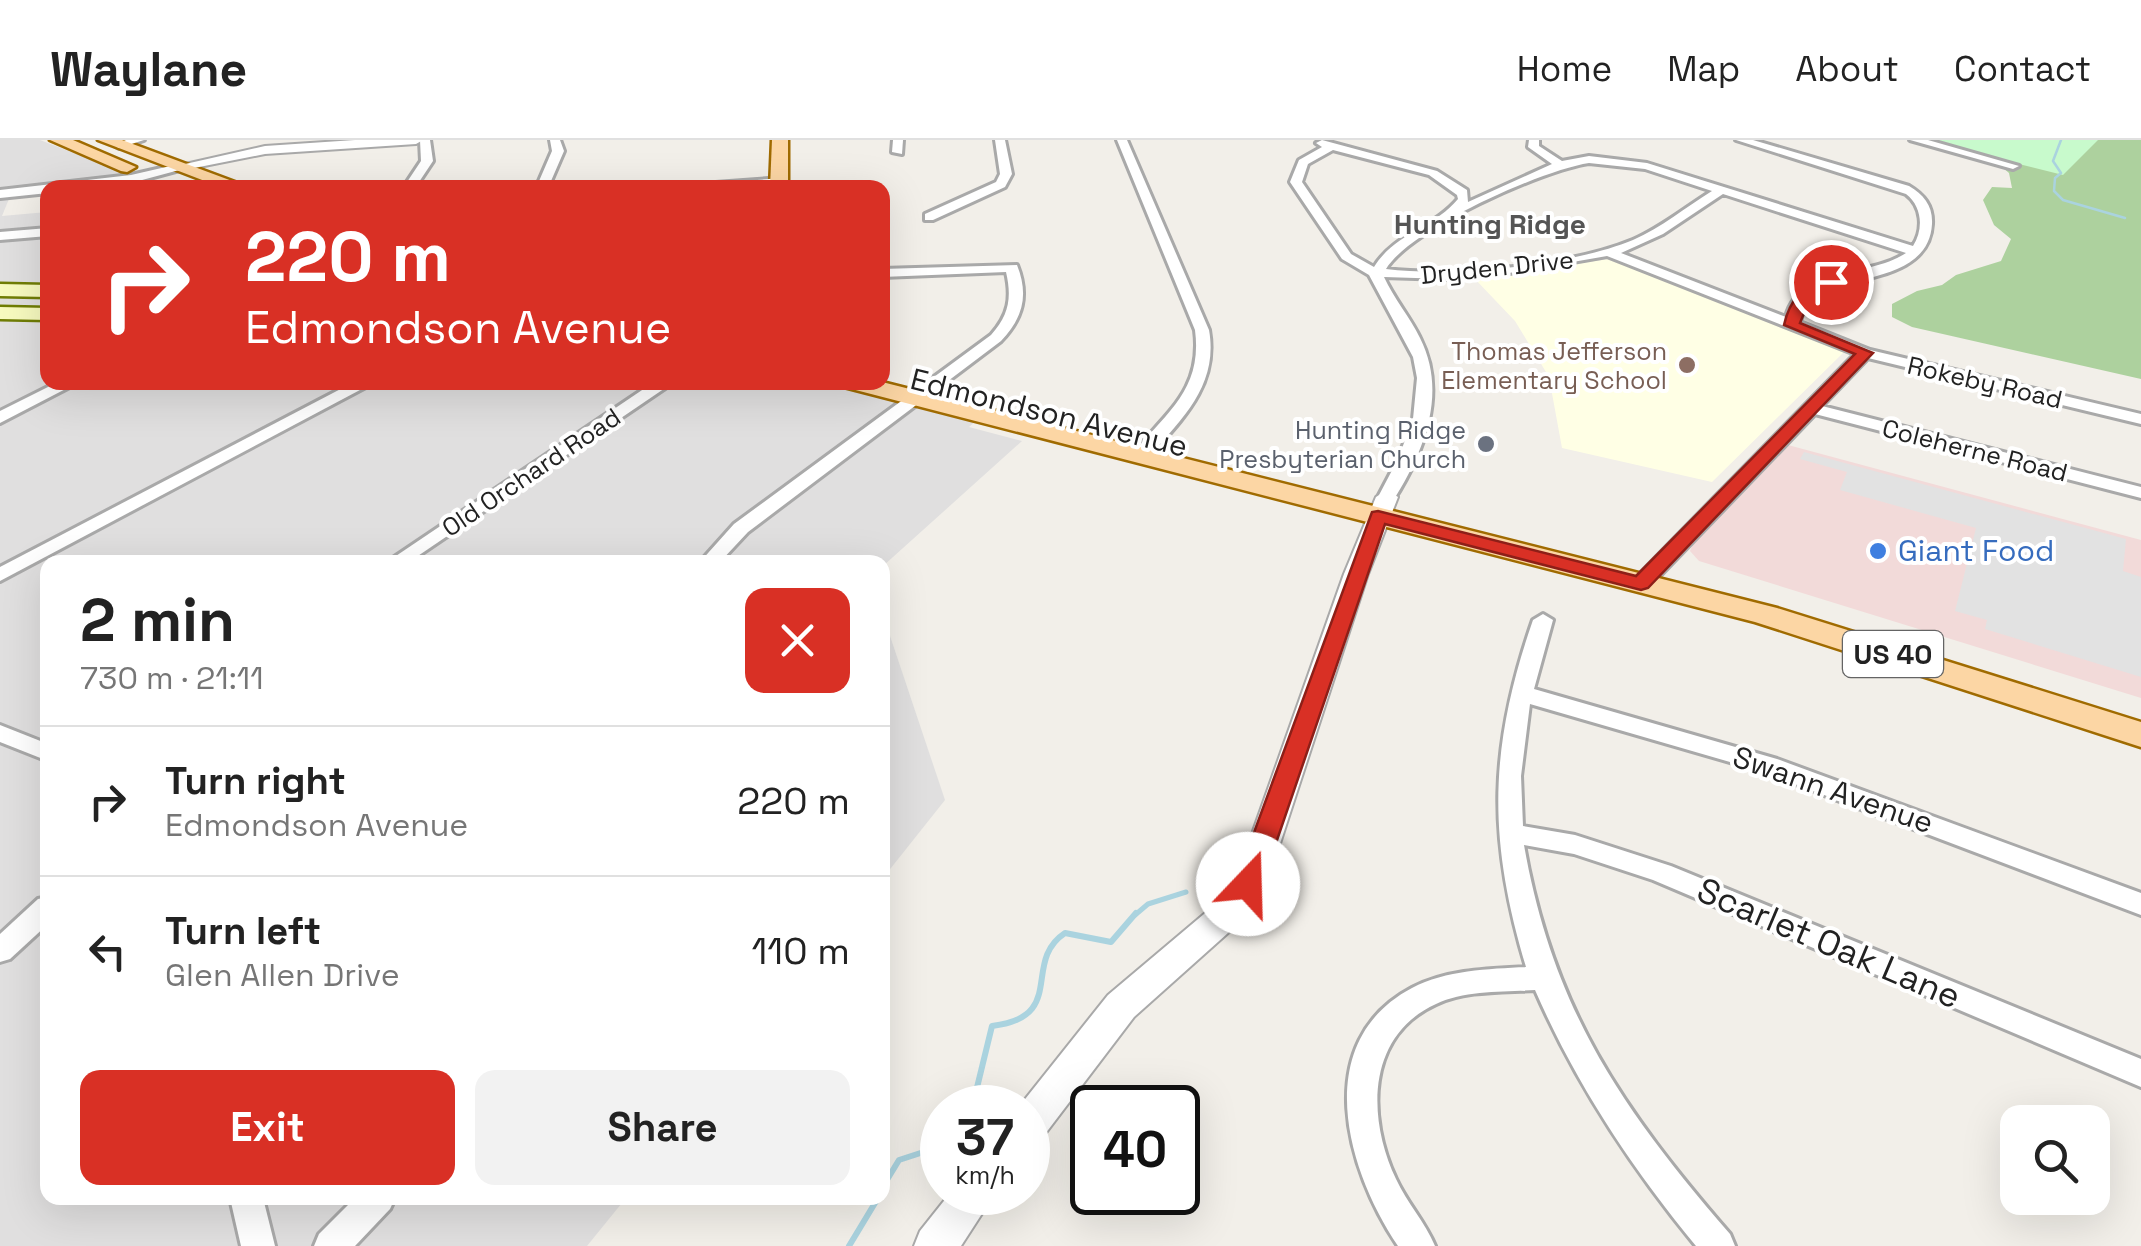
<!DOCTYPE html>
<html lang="en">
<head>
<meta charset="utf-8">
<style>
	:root { --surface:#fff; --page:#f2f2f2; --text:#222; --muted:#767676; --line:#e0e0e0; --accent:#d93025 }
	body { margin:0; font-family:"Space Grotesk",sans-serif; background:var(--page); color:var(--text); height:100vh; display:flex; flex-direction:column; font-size:38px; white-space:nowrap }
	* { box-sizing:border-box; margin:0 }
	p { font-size:32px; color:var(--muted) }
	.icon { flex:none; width:55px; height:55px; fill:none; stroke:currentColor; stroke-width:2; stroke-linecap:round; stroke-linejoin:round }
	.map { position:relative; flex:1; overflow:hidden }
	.side { position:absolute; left:40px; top:415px; width:850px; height:650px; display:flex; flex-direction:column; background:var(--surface); border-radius:20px; box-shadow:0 10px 40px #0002 }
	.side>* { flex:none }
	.banner { position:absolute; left:40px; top:40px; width:850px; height:210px; border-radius:20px; box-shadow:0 10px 40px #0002; background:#d93025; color:#fff; overflow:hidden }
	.fabs { position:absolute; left:2000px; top:965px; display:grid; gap:20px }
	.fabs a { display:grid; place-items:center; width:110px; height:110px; border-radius:20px; background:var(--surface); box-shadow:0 10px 40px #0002; font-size:50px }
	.speed { position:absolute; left:920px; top:945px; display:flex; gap:20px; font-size:50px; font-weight:700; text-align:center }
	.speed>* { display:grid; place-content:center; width:130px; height:130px; border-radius:50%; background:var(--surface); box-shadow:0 10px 40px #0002; line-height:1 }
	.speed small { font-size:25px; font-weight:400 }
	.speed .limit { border:5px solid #111; border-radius:15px; background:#fff; color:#111 }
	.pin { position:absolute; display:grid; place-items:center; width:85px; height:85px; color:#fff; margin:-42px; border:5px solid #fff; border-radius:50%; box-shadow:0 2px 10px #0007 }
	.me { position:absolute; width:110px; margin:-55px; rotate:21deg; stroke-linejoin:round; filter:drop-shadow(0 0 8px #0008) }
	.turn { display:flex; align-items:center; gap:35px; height:210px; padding:0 40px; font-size:45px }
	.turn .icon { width:130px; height:130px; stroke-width:2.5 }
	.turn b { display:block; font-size:70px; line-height:85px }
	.round { display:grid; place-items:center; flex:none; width:105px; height:105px; border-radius:20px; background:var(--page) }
	.head { display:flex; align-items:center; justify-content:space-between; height:170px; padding:0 40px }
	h1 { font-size:60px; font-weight:700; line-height:75px }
	.primary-button { display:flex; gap:20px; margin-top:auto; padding:20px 40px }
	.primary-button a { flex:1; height:115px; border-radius:20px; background:var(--accent); color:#fff; font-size:40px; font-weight:700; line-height:115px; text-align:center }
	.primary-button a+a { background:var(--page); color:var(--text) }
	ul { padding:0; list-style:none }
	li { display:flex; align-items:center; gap:30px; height:150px; padding:0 40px; border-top:2px solid var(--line) }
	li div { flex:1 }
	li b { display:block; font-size:38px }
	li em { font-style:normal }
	header { display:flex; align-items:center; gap:60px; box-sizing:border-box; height:140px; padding:0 50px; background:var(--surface); border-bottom:2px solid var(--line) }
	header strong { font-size:48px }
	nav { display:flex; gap:55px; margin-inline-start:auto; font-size:35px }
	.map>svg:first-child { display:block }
</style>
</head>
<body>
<header>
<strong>Waylane</strong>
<nav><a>Home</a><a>Map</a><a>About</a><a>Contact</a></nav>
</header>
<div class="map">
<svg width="2141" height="1106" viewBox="0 0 2141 1106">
	<rect width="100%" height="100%" fill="#f2efe9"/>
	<g fill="#e0dfdf">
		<polygon points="0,0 40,0 131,35 13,49 2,76 47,72 47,147 0,146"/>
		<polygon points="0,149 47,150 48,242 883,242 989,269 969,287 1022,301 883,426 882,422 48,422 48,1058 626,1058 587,1106 0,1106"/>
		<polygon points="883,475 945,660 883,738 882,738"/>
	</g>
	<polygon fill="#f2dad9" points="1788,305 2141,400 2141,558 1699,421 1690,411 1694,401"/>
	<polygon fill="#ffffe5" points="1609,119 1844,212 1712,342 1562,308 1549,237 1515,181 1474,138"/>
	<polygon fill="#add19e" points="1933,0 2141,0 2141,239 1912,187 1892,177 1892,164 1917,151 1942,145 1956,135 2001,121 2011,99 1994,85 1983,60 1992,47 2012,48 2009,33 2001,26 2022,25"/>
	<polygon fill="#c8facc" points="1922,0 2098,0 2063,35"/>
	<polygon fill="#e2e2e2" points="1804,312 2126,399 2123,431 2141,437 2141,537 1985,489 1987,480 1955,471 1976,388 1840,350 1847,332 1800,319"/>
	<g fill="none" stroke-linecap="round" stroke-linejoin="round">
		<polyline stroke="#aad3df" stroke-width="2.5" points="2061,0 2053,21 2061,33 2055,38 2054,51 2063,60 2125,78"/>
		<polyline stroke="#aad3df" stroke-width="5" points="1135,775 1148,764 1186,752"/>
		<g stroke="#aad3df" stroke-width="6">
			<path d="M972,968L992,886C1068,877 1021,822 1065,793L1111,802L1136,773"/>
			<polyline points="882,1048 899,1020 942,1006"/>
			<polyline points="849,1106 878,1058"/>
		</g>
		<defs>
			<g id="minor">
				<polygon points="126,0 144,0 119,8 114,5"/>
				<polygon points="420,0 430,0 433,21 415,48 403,48 421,21"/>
				<polygon points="550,0 560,0 564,11 548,48 536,48 552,11"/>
				<polygon points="893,0 903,0 902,14 892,12"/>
				<polygon points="995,0 1005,0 1012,34 1005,47 933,80 925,80 925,74 996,42 1000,34"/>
				<path d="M1117,0H1127L1209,190C1219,246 1181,280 1146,320L1140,321L1131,316C1165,273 1203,251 1195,190Z"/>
				<path d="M1322,0L1437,31L1467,50L1468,62L1552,24L1528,7L1529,0H1539V6L1562,21L1589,16L1647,23L1913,106C1924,89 1922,66 1906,54L1736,0H1753L1909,46C1924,55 1933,66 1932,84C1929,140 1852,136 1813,154L1805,162L1800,182L1870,210L2141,274V284L1868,218L1822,266L2141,347V358L1815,274L1648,448H1634L1631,444L1634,440L1855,214L1607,116L1492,136L1447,139L1384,137C1394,159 1410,177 1420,198C1448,253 1424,312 1393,361H1381L1378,357L1398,319L1413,279L1417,238L1413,217L1369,135L1342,119L1290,42L1299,20L1322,7L1316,3ZM1333,10L1429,35L1457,55L1458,59C1434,88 1395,93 1374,127L1351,114L1302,42L1308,24ZM1589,23L1645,29L1712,51C1686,67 1661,88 1633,100C1570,126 1454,137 1386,129C1410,89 1542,30 1589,23ZM1723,54L1906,113C1869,138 1799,126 1786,177L1621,113L1663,94Z"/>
				<polygon points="1910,0 1928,0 2019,26 2013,29"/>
				<polygon points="179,24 183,29 131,43 48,48 48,53 0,58 0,50 131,35"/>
				<polygon points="783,38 785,40 779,44 646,48"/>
				<polygon points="48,88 48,96 0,100 0,92"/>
				<path d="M1017,125C1029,155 1023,178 1001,201L748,392L720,422H700L734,384L991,195C1009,175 1012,158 1006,132L882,137V129Z"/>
				<polygon points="58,242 79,242 0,283 0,271"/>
				<polygon points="354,242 375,242 0,441 0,427"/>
				<polygon points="654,242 674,242 409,422 387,422"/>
				<path d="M1543,474L1553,480L1534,549L1777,619L2141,753V775L1761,631L1530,564L1521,636L1523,686L1575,695L1671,726L2141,919V947L1653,740L1574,714L1524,705C1553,870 1622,969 1730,1094L1735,1106H1696C1631,1027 1576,944 1535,850C1503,852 1465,850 1436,864C1366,896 1367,978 1396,1039C1407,1063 1425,1082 1435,1106H1398C1346,1029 1310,902 1412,848C1446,830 1488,829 1526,827C1487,697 1489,607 1533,480Z"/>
				<polygon points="0,585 48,604 48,621 0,602"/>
				<polygon points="48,757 48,784 10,819 0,822 0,794 38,759"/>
				<polygon points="230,1058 263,1058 275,1106 241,1106"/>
				<polygon points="355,1058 395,1058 390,1069 355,1106 314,1106 319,1094"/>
			</g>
			<g id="tertiary">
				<polygon points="355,0 423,0 416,4 265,14 179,31 172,27 265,6"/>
				<polygon points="1387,350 1398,357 1368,434 1273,725 1247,776 1134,877 1042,998 1028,1003 1028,968 1018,968 1108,855 1223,758 1241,725 1344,434 1376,357"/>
				<polygon points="951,1052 996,1052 961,1106 914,1106 920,1091"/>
			</g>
			<g id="secondary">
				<polygon points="0,144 48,145 48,157 0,156"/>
				<polygon points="0,167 48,168 48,180 0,179"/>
			</g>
			<g id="primary">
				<polygon points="50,0 73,0 136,27 127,32 121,31"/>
				<polygon points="98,0 122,0 251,48 223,48"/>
				<polygon points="772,0 788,0 788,48 770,48"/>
				<polygon points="841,242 882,242 1777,468 2141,582 2141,607 1755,482 844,247"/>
			</g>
		</defs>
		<use href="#minor" stroke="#a9a9a9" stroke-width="6"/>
		<use href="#tertiary" stroke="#a9a9a9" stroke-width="4"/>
		<use href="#secondary" stroke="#707d05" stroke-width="5"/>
		<use href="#primary" stroke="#a06b00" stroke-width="5"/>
		<use href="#minor" fill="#fff" fill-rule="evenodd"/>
		<use href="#tertiary" fill="#fff" fill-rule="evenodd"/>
		<use href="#secondary" fill="#f7fabf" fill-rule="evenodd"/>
		<use href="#primary" fill="#fcd6a4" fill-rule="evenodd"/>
	</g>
	<path fill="#d93025" stroke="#8d1f18" stroke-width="2.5" d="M1826,139L1838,142L1811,156L1800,183L1873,213L1648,448L1641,450L1385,384L1262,744L1258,751L1248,754L1239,751L1235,744L1372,372L1378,371L1636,436L1855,214L1784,185C1790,158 1802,149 1826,139Z"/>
	<circle fill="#8d6e63" stroke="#fff" stroke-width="4" cx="1687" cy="225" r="10"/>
	<circle fill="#6b7280" stroke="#fff" stroke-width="4" cx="1486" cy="304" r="10"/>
	<circle fill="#3f7fe0" stroke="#fff" stroke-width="4" cx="1878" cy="411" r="10"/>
	<g text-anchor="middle" stroke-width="8" stroke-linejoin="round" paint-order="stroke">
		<g font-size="25" fill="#222" stroke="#fff">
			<text transform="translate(1497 127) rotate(-6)" y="9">Dryden Drive</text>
			<text transform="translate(1985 242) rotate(13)" y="9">Rokeby Road</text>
			<text transform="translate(1975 310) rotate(14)" y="9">Coleherne Road</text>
			<text transform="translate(531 332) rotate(-34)" y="9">Old Orchard Road</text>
		</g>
		<g font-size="25" fill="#785e54" stroke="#fff" text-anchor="end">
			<text x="1667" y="220">Thomas Jefferson<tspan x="1667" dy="29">Elementary School</tspan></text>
		</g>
		<g font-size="25" fill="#5b616d" stroke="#fff" text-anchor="end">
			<text x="1466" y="299">Hunting Ridge<tspan x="1466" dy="29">Presbyterian Church</tspan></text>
		</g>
		<g font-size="28" font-weight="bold" fill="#555" stroke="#fff">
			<text x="1490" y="94">Hunting Ridge</text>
		</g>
		<rect fill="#fff" stroke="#646464" stroke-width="2.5" x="1843" y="491" width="100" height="46" rx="8"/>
		<g font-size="28" font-weight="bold" fill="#222">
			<text x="1893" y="524">US 40</text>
		</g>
		<g font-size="30" fill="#222" stroke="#fff">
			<text transform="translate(1049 273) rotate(14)" y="10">Edmondson Avenue</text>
			<text transform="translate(1833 650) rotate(19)" y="10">Swann Avenue</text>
		</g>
		<g font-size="30" fill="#366cbe" stroke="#fff" text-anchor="start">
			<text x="1898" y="421">Giant Food</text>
		</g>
		<g font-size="35" fill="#222" stroke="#fff">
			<text transform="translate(1829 803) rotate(23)" y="12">Scarlet Oak Lane</text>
		</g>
	</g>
</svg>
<div class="fabs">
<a><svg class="icon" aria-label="search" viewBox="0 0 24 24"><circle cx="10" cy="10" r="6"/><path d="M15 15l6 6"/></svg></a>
</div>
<div class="speed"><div>37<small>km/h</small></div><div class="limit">40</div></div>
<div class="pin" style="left:1831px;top:142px;background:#d93025"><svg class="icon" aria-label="arrive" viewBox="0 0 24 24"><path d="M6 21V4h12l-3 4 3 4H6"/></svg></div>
<svg class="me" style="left:1248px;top:744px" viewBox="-20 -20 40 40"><circle r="19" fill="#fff"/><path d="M0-13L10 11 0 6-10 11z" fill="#d93025"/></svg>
<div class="banner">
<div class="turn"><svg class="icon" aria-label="right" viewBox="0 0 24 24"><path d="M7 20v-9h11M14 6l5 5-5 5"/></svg><div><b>220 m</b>Edmondson Avenue</div></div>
</div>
<section class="side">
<div class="head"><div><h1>2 min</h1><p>730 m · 21:11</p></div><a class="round" style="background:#d93025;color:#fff"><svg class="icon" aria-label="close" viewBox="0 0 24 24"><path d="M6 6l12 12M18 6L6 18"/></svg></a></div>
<ul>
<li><svg class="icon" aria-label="right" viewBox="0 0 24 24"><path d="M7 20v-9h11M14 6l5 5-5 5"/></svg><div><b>Turn right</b><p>Edmondson Avenue</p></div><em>220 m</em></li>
<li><svg class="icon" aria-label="left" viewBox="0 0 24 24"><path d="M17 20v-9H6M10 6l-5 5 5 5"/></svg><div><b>Turn left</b><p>Glen Allen Drive</p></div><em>110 m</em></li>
</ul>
<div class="primary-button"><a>Exit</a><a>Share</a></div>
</section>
</div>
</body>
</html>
